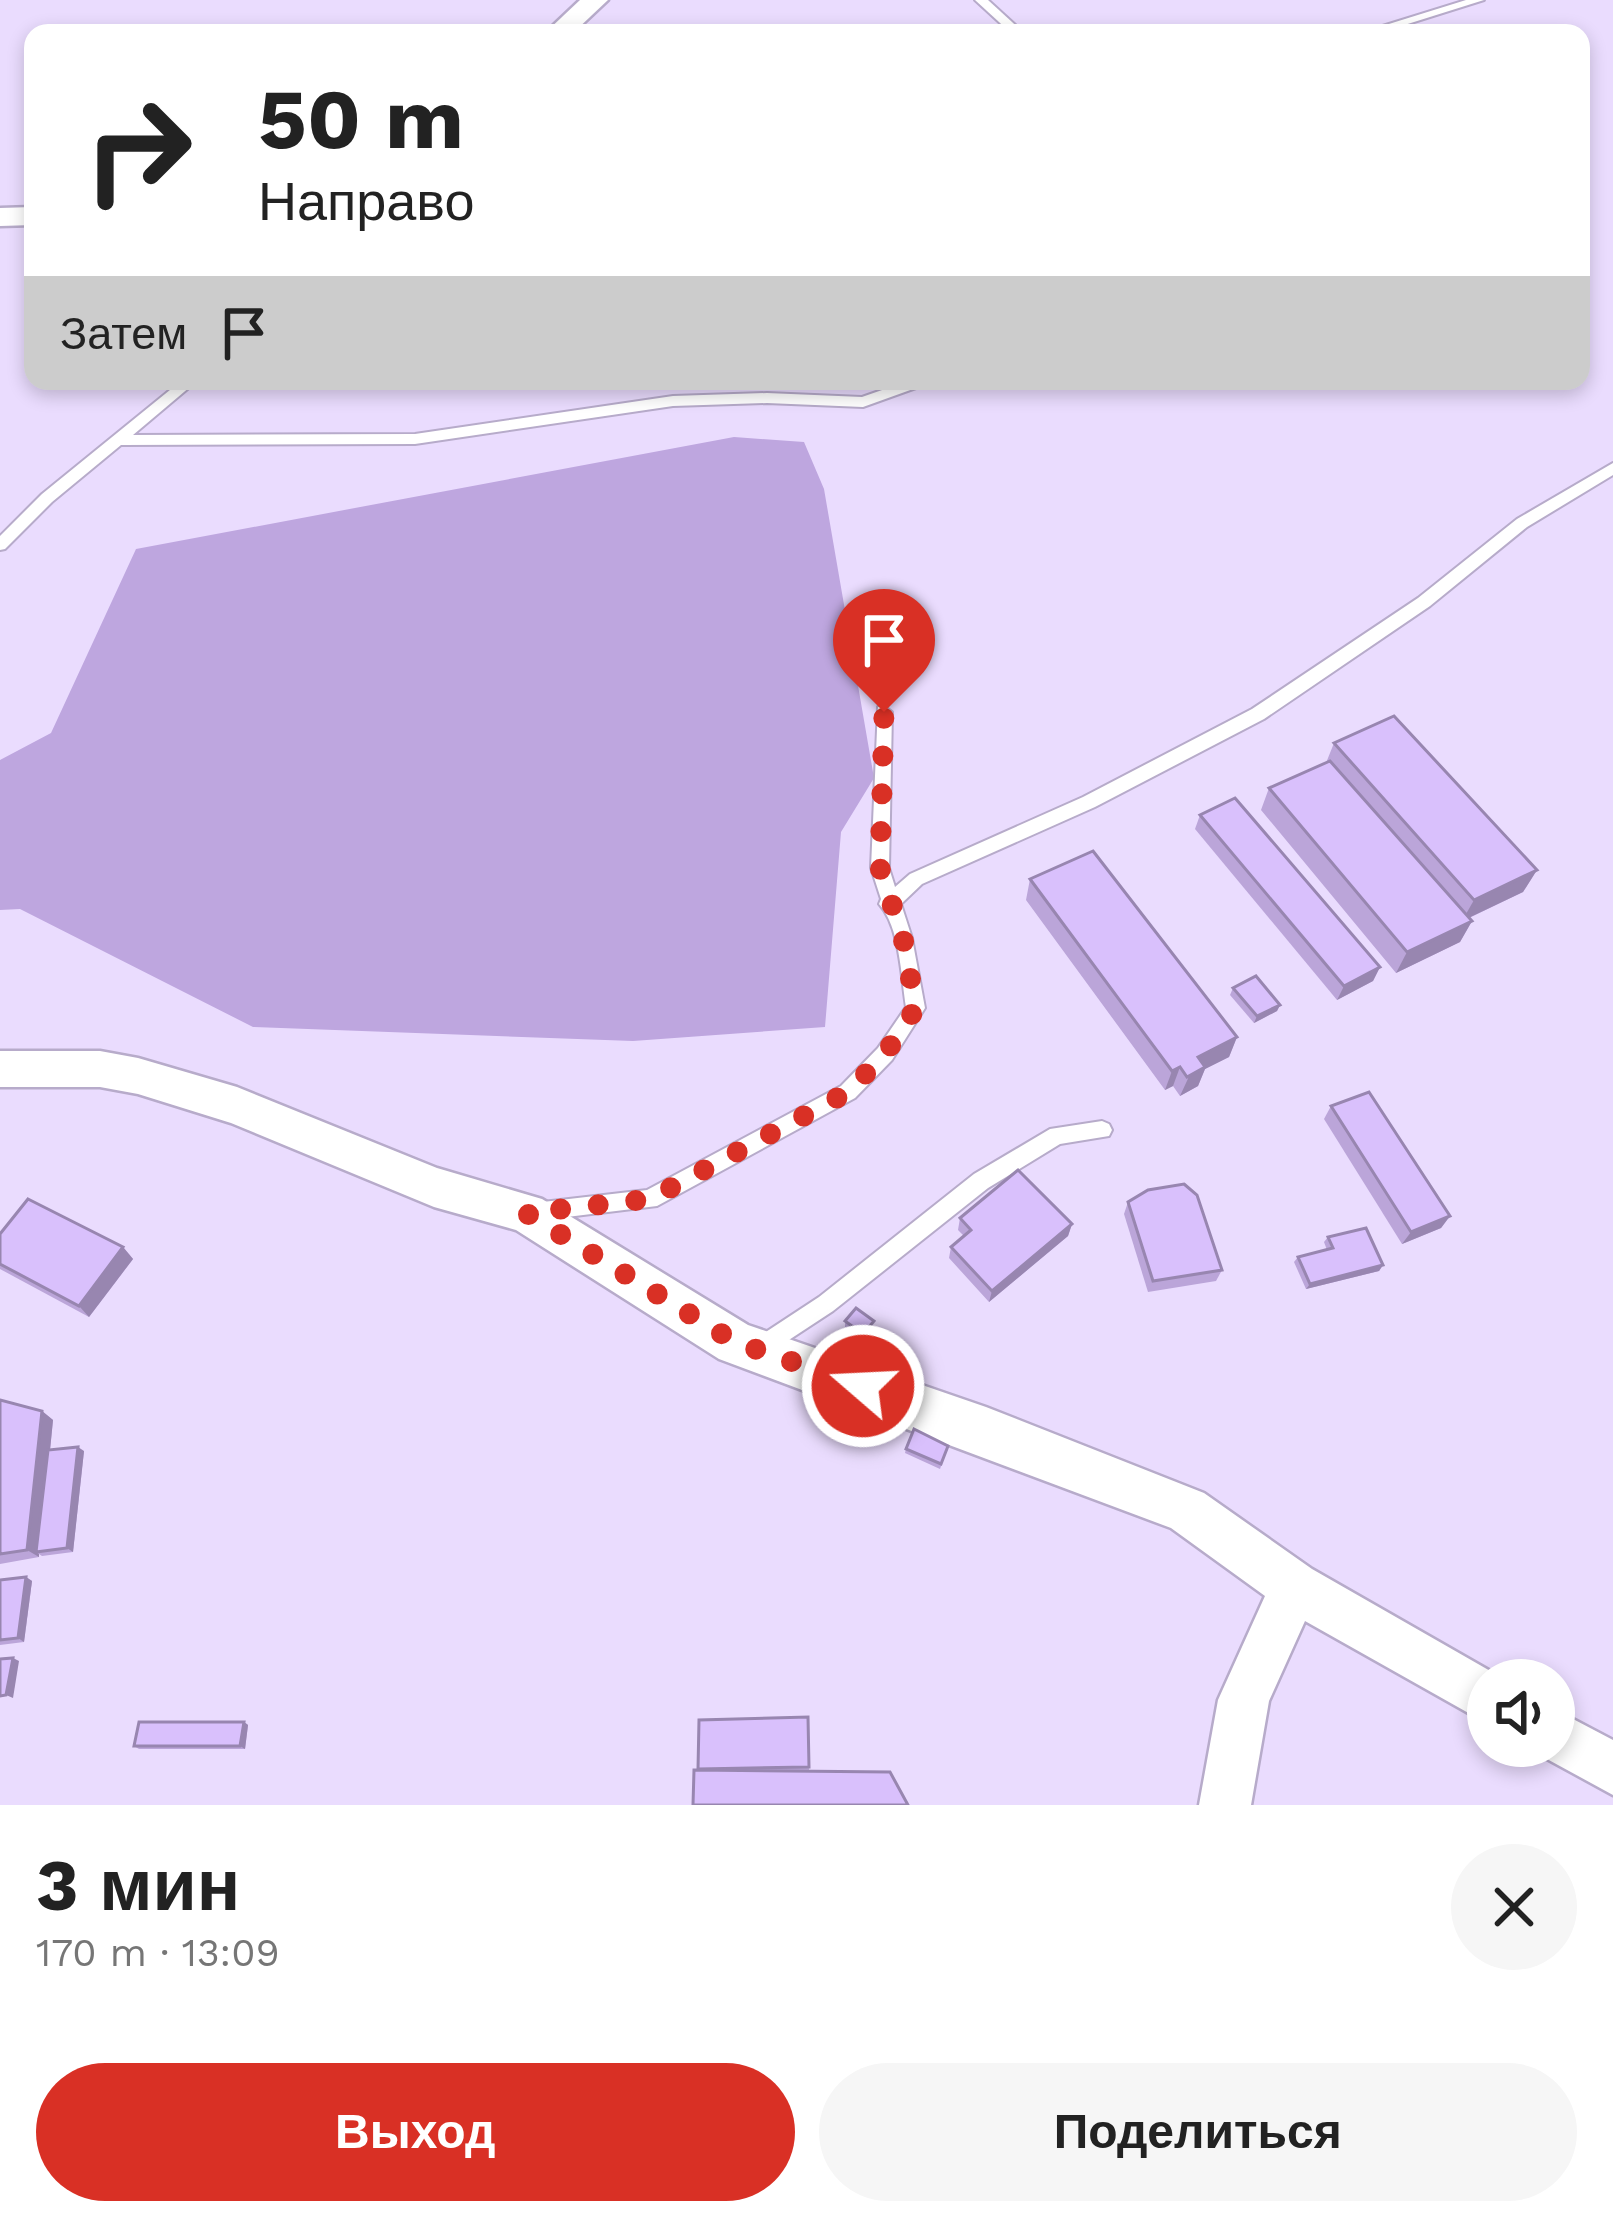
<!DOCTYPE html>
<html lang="ru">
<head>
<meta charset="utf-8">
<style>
	:root { --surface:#fff; --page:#f6f6f6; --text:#222; --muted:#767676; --accent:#d93025 }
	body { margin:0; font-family:"Work Sans",sans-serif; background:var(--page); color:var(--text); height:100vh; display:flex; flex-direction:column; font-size:45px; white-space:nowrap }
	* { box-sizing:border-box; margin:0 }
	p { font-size:39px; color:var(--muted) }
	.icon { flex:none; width:66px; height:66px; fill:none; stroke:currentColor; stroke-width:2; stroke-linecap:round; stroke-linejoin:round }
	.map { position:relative; height:1805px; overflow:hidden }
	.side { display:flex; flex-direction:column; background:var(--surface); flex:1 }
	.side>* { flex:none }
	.hud { position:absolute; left:24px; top:24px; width:1566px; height:366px; border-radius:24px; box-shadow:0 6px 18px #0003; background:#fff; color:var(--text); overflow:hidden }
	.fabs { position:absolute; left:1467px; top:1659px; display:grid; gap:24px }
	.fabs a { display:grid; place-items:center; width:108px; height:108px; border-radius:50%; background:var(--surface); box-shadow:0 6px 18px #0003; font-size:60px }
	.pin { position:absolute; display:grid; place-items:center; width:102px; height:102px; color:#fff; margin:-123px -51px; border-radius:50% 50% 50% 0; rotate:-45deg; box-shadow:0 0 12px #0007 }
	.pin .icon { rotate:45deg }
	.me { position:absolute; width:132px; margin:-66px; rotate:289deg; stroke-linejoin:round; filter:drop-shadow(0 0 9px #0008) }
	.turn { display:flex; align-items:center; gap:42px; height:252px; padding:0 36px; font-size:54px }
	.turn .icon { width:156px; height:156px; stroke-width:2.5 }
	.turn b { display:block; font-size:84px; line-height:102px }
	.then { display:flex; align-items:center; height:114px; padding:0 36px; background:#0003; gap:24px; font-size:45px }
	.round { display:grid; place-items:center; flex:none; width:126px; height:126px; border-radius:63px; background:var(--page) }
	.head { display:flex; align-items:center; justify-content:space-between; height:204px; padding:0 36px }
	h1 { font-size:72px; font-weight:700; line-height:90px }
	.primary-button { display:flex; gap:24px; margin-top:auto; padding:24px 36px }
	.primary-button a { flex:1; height:138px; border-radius:72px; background:var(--accent); color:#fff; font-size:48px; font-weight:700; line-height:138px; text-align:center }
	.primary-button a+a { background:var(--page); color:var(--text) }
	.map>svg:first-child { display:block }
</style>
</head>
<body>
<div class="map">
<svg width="1613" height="1805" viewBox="0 0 1613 1805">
	<rect width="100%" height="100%" fill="#eadcfe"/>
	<polygon fill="#bea6df" points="734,437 804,442 824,489 874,778 841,832 825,1027 633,1041 253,1027 20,909 0,910 0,760 51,733 136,549"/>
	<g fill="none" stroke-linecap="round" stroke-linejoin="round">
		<defs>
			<g id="service">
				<polygon points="975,0 988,0 1024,33 1011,33"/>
				<polygon points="1466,0 1484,0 1379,33 1360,33"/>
				<polygon points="181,381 197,381 133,435 415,434 673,396 767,393 862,397 908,381 929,381 927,384 863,407 767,403 673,406 415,444 121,445 52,502 5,549 0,550 0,536 42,494"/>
				<path d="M1613,463V475L1527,527L1430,606L1264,719L1095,807L922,884L901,904L912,938L925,1008L892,1060L855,1098L657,1206L534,1221L527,1219L524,1212L527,1205L534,1203L647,1190L841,1086L878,1048L906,1007C901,976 900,927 879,904L881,899L871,868L878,707L884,706L892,712L889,868L895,887L910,874L1083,797L1252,709L1418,598L1517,519Z"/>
				<polygon points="1102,1121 1109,1124 1112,1130 1109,1136 1060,1144 988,1188 833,1311 769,1353 762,1356 755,1353 751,1346 755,1339 819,1297 974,1174 1050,1129"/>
			</g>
			<g id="minor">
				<polygon points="580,0 608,0 573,33 545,33"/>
				<polygon points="33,207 33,225 0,226 0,208"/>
				<polygon points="0,1051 100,1051 138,1058 237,1087 437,1168 542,1199 748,1325 986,1407 1204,1493 1312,1569 1506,1680 1488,1680 1488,1724 1305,1621 1269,1701 1251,1805 1199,1805 1218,1700 1265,1596 1171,1528 719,1359 516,1230 434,1207 231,1123 138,1094 100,1087 0,1087"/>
				<polygon points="1554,1709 1613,1740 1613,1795 1536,1753 1533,1746 1554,1746"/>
			</g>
		</defs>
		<use href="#service" stroke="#b7abca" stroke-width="4"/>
		<use href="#minor" stroke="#b7abca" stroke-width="5"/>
		<use href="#service" fill="#fff" fill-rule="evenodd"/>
		<use href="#minor" fill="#fff" fill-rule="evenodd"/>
	</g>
	<g fill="#bba5d9">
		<polygon points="1334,743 1537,870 1523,892 1469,918 1472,921 1460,942 1396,973 1261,810 1269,788 1326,763"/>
		<polygon points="1200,815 1380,967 1373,981 1337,1000 1195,829"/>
		<polygon points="1030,879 1237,1037 1229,1057 1205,1069 1198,1086 1180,1096 1173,1086 1165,1090 1026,900"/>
		<polygon points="1233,988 1280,1005 1277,1011 1254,1023 1230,995"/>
		<polygon points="1331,1106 1450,1216 1441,1228 1402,1244 1324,1119"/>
		<polygon points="1128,1202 1222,1270 1216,1281 1148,1292 1124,1214"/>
		<polygon points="960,1218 1072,1224 1068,1236 989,1302 949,1258 951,1247 964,1236 958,1230"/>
		<polygon points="0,1234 123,1247 133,1259 89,1317 0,1269"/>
		<polygon points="1328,1237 1383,1265 1379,1271 1306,1289 1294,1262 1298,1257 1327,1250 1324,1242"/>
		<polygon points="845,1321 873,1327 863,1340 845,1327"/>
		<polygon points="0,1400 42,1411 53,1420 50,1450 84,1451 73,1552 42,1556 39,1554 39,1557 0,1564"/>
		<polygon points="948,1446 940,1469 905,1453 906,1449"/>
		<polygon points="26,1577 32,1581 24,1642 0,1645 0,1580"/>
		<polygon points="808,1717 809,1771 699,1770"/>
		<polygon points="244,1722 248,1725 245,1749 139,1749 134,1746"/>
	</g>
	<g fill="#9886b0">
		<polygon points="1537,870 1523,892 1462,921 1474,900"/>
		<polygon points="1472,921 1460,942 1396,973 1407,952"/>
		<polygon points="1380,967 1373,981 1337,1000 1344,986"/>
		<polygon points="1280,1005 1277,1011 1254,1023 1257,1016"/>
		<polygon points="1237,1037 1229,1057 1205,1069 1198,1086 1180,1096 1198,1057"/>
		<polygon points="1180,1067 1173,1086 1165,1090 1172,1071"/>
		<polygon points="1450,1216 1441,1228 1402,1244 1411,1232"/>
		<polygon points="1072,1224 1068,1236 989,1302 992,1291"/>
		<polygon points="123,1247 133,1259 89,1317 79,1306"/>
		<polygon points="1383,1265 1379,1271 1306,1289 1310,1284"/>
		<polygon points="42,1411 53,1420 40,1551 36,1552 39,1554 39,1557 27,1550"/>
		<polygon points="78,1447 84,1451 73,1552 67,1548"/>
		<polygon points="26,1577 32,1581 24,1642 18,1638"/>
		<polygon points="13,1658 19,1661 13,1698 6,1695"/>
		<polygon points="244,1722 248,1725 245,1749 240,1746"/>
	</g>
	<g fill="#d9c0fc" stroke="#9886b0" stroke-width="3">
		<polygon points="1394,716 1537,870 1474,900 1334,743"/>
		<polygon points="1330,761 1472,921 1407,952 1269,788"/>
		<polygon points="1235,798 1380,967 1344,986 1200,815"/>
		<polygon points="1093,851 1237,1037 1198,1057 1205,1067 1187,1077 1180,1067 1172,1071 1030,879"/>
		<polygon points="1256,976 1280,1005 1257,1016 1233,988"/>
		<polygon points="1369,1092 1450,1216 1411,1232 1331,1106"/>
		<polygon points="1018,1170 1072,1224 992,1291 951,1247 971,1230 960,1218"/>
		<polygon points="1184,1184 1197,1195 1222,1270 1153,1281 1128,1202 1148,1190"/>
		<polygon points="28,1199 123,1247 79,1306 0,1264 0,1234"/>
		<polygon points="1366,1228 1383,1265 1310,1284 1298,1257 1333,1248 1328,1237"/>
		<polygon points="856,1308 874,1321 863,1334 845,1321"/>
		<polygon points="0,1400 42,1411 27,1550 0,1554"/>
		<polygon points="914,1429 948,1446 941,1464 906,1449"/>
		<polygon points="78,1447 67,1548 36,1552 48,1450"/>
		<polygon points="26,1577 18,1638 0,1640 0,1580"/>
		<polygon points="13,1658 6,1695 0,1696 0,1659"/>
		<polygon points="808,1717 809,1767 698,1769 699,1720"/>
		<polygon points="139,1722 244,1722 240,1746 134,1746"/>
		<polygon points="694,1770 890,1772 908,1805 693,1805"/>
	</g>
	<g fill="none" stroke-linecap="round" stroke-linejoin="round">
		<polyline stroke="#d93025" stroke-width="21" stroke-dasharray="0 37.8" points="863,1386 735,1342 526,1213 650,1199 848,1092 885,1054 916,1008 903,938 880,868 884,712"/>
	</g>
</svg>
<div class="fabs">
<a><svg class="icon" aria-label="sound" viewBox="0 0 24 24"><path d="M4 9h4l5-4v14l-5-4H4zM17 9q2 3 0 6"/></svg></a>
</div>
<div class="pin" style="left:884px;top:712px;background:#d93025"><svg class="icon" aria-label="arrive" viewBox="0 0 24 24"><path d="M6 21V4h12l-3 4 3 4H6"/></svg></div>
<svg class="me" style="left:863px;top:1386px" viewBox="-20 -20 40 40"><circle r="17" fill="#d93025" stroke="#fff" stroke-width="3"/><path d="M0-11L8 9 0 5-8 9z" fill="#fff"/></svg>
<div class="hud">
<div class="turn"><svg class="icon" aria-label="right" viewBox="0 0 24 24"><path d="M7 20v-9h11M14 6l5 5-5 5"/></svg><div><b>50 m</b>Направо</div></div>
<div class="then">Затем<svg class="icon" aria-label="arrive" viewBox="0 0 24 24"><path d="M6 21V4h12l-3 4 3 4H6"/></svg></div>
</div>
</div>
<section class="side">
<div class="head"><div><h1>3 мин</h1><p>170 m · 13:09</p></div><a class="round"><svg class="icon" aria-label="close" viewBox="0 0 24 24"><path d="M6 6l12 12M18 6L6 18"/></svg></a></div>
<div class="primary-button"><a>Выход</a><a>Поделиться</a></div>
</section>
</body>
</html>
